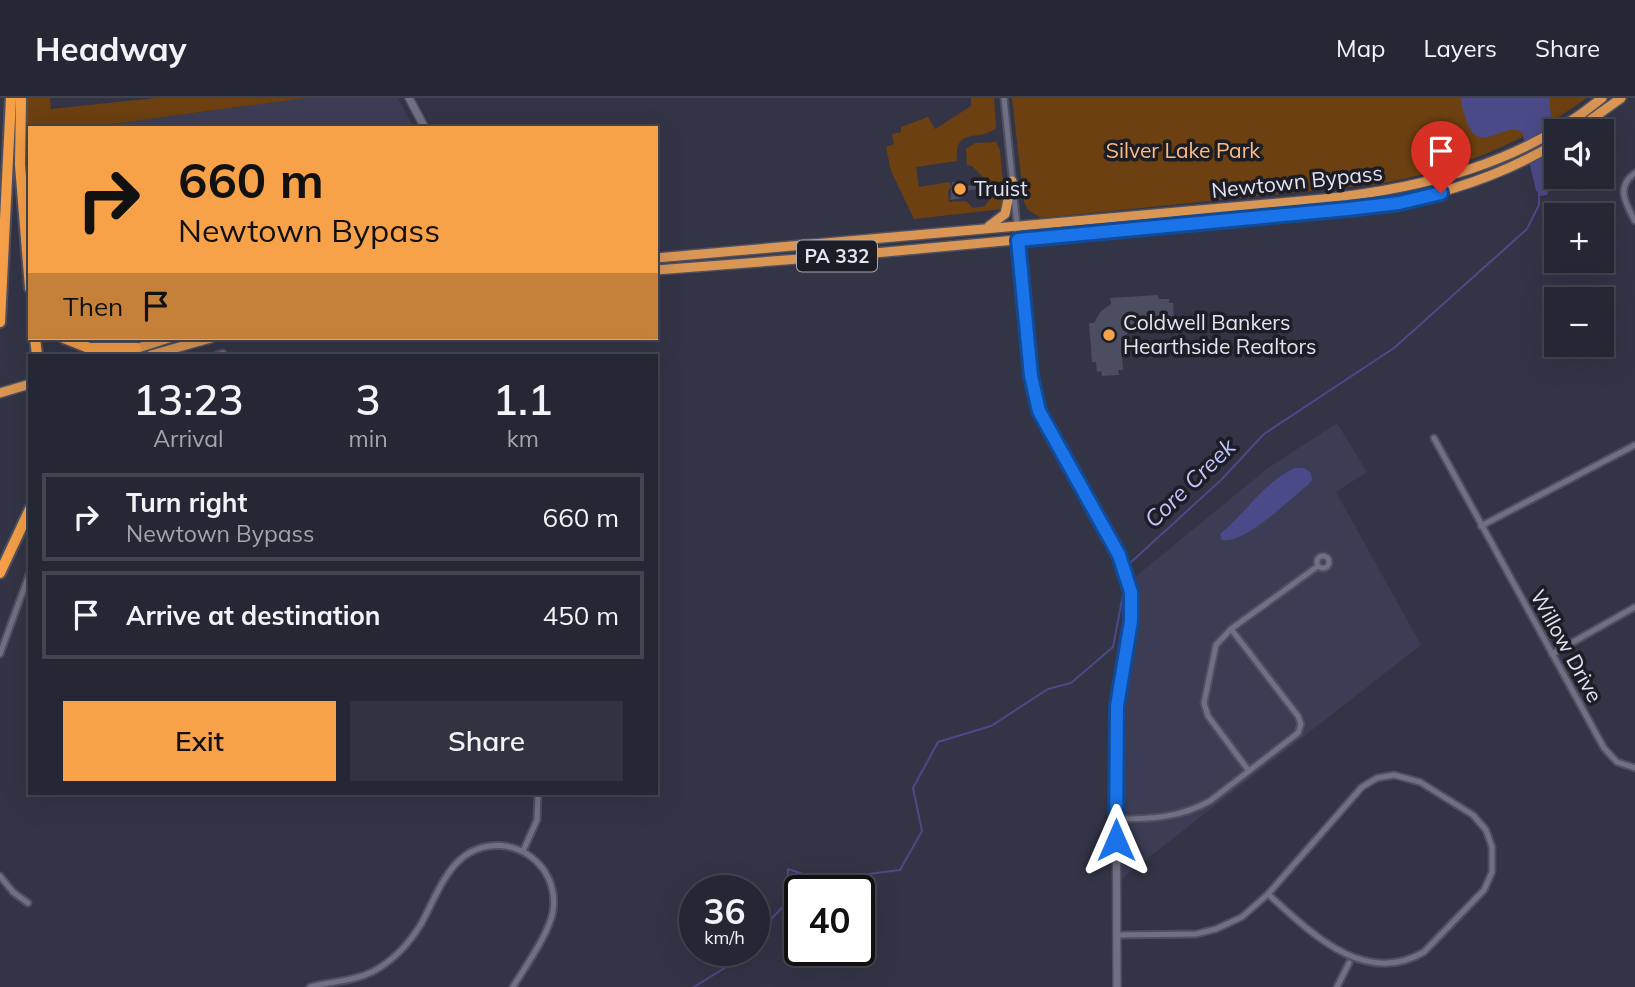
<!DOCTYPE html>
<html lang="en">
<head>
<meta charset="utf-8">
<style>
	:root { --surface:#262734; --page:#323340; --text:#f1f3f6; --muted:#a4a5ac; --line:#42444f; --accent:#f7a149 }
	body { margin:0; font-family:Mulish,sans-serif; background:var(--page); color:var(--text); height:100vh; display:flex; flex-direction:column; font-size:26px; white-space:nowrap }
	* { box-sizing:border-box; margin:0 }
	p { font-size:23px; color:var(--muted) }
	.icon { flex:none; width:38px; height:38px; fill:none; stroke:currentColor; stroke-width:2; stroke-linecap:round; stroke-linejoin:round }
	.map { position:relative; flex:1; overflow:hidden }
	.drawer { position:absolute; left:28px; top:256px; width:630px; height:441px; display:flex; flex-direction:column; background:var(--surface); border-radius:0px; box-shadow:0 7px 28px #0002,0 0 0 2px var(--line) }
	.drawer>* { flex:none }
	.hud { position:absolute; left:28px; top:28px; width:630px; height:214px; border-radius:0px; box-shadow:0 7px 28px #0002,0 0 0 2px var(--line); background:#f7a149; color:#111; overflow:hidden }
	.controls { position:absolute; left:1544px; top:21px; display:grid; gap:14px }
	.controls a { display:grid; place-items:center; width:70px; height:70px; border-radius:0px; background:var(--surface); box-shadow:0 7px 28px #0002,0 0 0 2px var(--line); font-size:35px }
	.speed { position:absolute; left:679px; top:777px; display:flex; gap:14px; font-size:35px; font-weight:700; text-align:center }
	.speed>* { display:grid; place-content:center; width:91px; height:91px; border-radius:50%; background:var(--surface); box-shadow:0 7px 28px #0002,0 0 0 2px var(--line); line-height:1 }
	.speed small { font-size:18px; font-weight:400 }
	.speed .limit { border:4px solid #111; border-radius:10px; background:#fff; color:#111 }
	.pin { position:absolute; display:grid; place-items:center; width:60px; height:60px; color:#fff; margin:-72px -30px; border-radius:50% 50% 50% 0; rotate:-45deg; box-shadow:0 0 7px #0007 }
	.pin .icon { rotate:45deg }
	.me { position:absolute; width:77px; margin:-38px; rotate:0deg; stroke-linejoin:round; filter:drop-shadow(0 0 5px #0008) }
	.turn { display:flex; align-items:center; gap:24px; height:147px; padding:0 35px; font-size:32px }
	.turn .icon { width:91px; height:91px; stroke-width:2.5 }
	.turn b { display:block; font-size:49px; line-height:60px }
	.then { display:flex; align-items:center; height:66px; padding:0 35px; background:#0003; gap:14px; font-size:26px }
	.eta { display:flex; justify-content:space-evenly; align-items:center; height:119px; text-align:center }
	.eta b { font-size:42px; font-weight:600; line-height:49px }
	.button { display:flex; gap:14px; margin-top:auto; padding:14px 35px }
	.button a { flex:1; height:80px; border-radius:0px; background:var(--accent); color:#111; font-size:28px; font-weight:600; line-height:80px; text-align:center }
	.button a+a { background:var(--page); color:var(--text) }
	ul { padding:0; list-style:none }
	li { display:flex; align-items:center; gap:21px; height:88px; margin:0 14px 10px; padding:0 21px; border:4px solid var(--line); border-radius:0px }
	li div { flex:1 }
	li b { display:block; font-size:26px }
	li em { font-style:normal }
	header { display:flex; align-items:center; gap:42px; box-sizing:border-box; height:98px; padding:0 35px; background:var(--surface); border-bottom:2px solid var(--line) }
	header strong { font-size:33px }
	nav { display:flex; gap:38px; margin-inline-start:auto; font-size:24px }
	.map>svg:first-child { display:block }
</style>
</head>
<body>
<header>
<strong>Headway</strong>
<nav><a>Map</a><a>Layers</a><a>Share</a></nav>
</header>
<div class="map">
<svg width="1635" height="889" viewBox="0 0 1635 889">
	<rect width="100%" height="100%" fill="#333446"/>
	<g fill="#3c3d55">
		<polygon points="303,0 398,0 414,30 82,30"/>
		<polygon points="1337,325 1367,374 1336,394 1421,547 1116,785 1116,634 1129,537 1129,484 1268,370"/>
	</g>
	<g fill="#6c4010">
		<polygon points="25,0 50,0 51,11 156,0 305,0 83,30 30,30 30,70 26,85"/>
		<path d="M971,0H994L996,30C978,45 955,27 957,63L916,69L919,89L949,84L951,88L948,94L949,104L966,103L973,110L985,108L989,102L987,83L972,68L967,67L966,51L975,45L996,44L1000,52L1005,106L1003,111L914,121L891,73L886,49L894,46L892,36L901,34V29L928,19L935,31L971,8Z"/>
		<path d="M1012,0H1587C1522,46 1459,71 1380,86L1041,120L1028,112L1024,104Z"/>
	</g>
	<g fill="#4a4a88">
		<path d="M1461,0H1549L1556,60L1549,65L1543,66C1540,78 1553,85 1547,97L1540,98L1536,92L1522,34C1502,23 1479,60 1466,22C1464,14 1461,7 1461,0Z"/>
		<path d="M1295,370H1304L1311,375L1312,382L1308,387C1291,400 1244,447 1222,442L1220,436C1246,415 1264,384 1295,370Z"/>
	</g>
	<g fill="none" stroke-linecap="round" stroke-linejoin="round">
		<g stroke="#4a4a88" stroke-width="2">
			<polyline points="1128,473 1129,466 1221,382 1264,336 1394,250 1527,131 1539,107 1539,95"/>
			<polyline points="754,840 787,804 788,771 821,782 900,772 922,733 913,690 938,644 991,628 1048,591 1071,585 1113,549 1125,486"/>
			<polyline points="694,889 731,866 744,852"/>
		</g>
	</g>
	<g fill="#4b4d60">
		<polygon points="961,83 964,88 976,87 977,91 965,93 962,100 950,102 952,84"/>
		<polygon points="1158,197 1159,201 1169,201 1169,205 1173,205 1174,222 1170,222 1170,226 1133,229 1121,243 1123,272 1118,272 1119,277 1102,278 1101,273 1097,274 1096,264 1092,264 1089,225 1094,225 1101,213 1111,206 1110,200"/>
	</g>
	<g fill="none" stroke-linecap="round" stroke-linejoin="round">
		<defs>
			<g id="minor">
				<polyline points="1004,0 1017,128"/>
				<path d="M1635,75C1615,89 1626,106 1635,123"/>
				<polyline points="217,257 223,255"/>
				<polyline points="1434,340 1604,650 1617,664 1635,670"/>
				<polyline points="1481,428 1635,347"/>
				<circle cx="1323" cy="464" r="6"/>
				<polyline points="0,556 30,474"/>
				<polyline points="1552,556 1635,509"/>
				<polyline points="1249,673 1208,618 1204,605 1216,547 1231,531 1318,468"/>
				<path d="M1116,721C1151,721 1179,720 1210,703L1298,635L1301,626L1298,618L1231,531"/>
				<polyline points="523,753 537,722 538,695"/>
				<polyline points="0,778 13,794 28,805"/>
				<path d="M1117,837L1196,836L1216,831L1242,819L1268,796L1362,689L1377,680L1394,677L1420,684L1473,717L1486,732L1492,749V774L1484,792L1424,854C1364,889 1311,835 1268,796"/>
				<path d="M310,889C331,883 352,884 372,874C393,863 409,846 421,826C434,803 445,769 469,755C510,732 560,765 553,813C549,836 525,869 513,889"/>
				<polyline points="1337,889 1349,865"/>
			</g>
			<g id="tertiary">
				<polyline points="409,0 425,30"/>
				<polyline points="1017,128 1031,278 1039,313 1119,457 1131,494 1131,523 1120,586 1116,634 1117,889"/>
			</g>
			<g id="trunk">
				<polyline points="1575,33 1621,0"/>
				<polyline points="989,128 1005,116 1012,83"/>
				<path d="M656,160L1323,101C1423,90 1522,66 1602,0"/>
				<path d="M656,172L864,156L1369,109C1435,99 1499,80 1556,45"/>
				<polyline points="117,257 169,240"/>
				<polyline points="151,257 211,240"/>
				<polyline points="0,295 30,286"/>
			</g>
			<g id="motorway">
				<polyline points="21,0 20,67 30,190"/>
				<polyline points="0,224 11,0"/>
				<polyline points="35,240 37,257"/>
				<polyline points="64,240 89,250 136,250"/>
				<polyline points="0,475 30,411"/>
			</g>
		</defs>
		<use href="#minor" stroke="#4f505f" stroke-width="9"/>
		<use href="#tertiary" stroke="#4f505f" stroke-width="10"/>
		<use href="#trunk" stroke="#4f505f" stroke-width="12"/>
		<use href="#motorway" stroke="#4f505f" stroke-width="14"/>
		<use href="#minor" stroke="#6f7085" stroke-width="5"/>
		<use href="#tertiary" stroke="#6f7085" stroke-width="7"/>
		<use href="#trunk" stroke="#da9654" stroke-width="9"/>
		<use href="#motorway" stroke="#f59f48" stroke-width="10"/>
	</g>
	<g fill="none" stroke-linecap="round" stroke-linejoin="round">
		<defs>
			<polyline id="route" points="1116,742 1117,608 1131,523 1131,494 1119,457 1039,313 1031,278 1018,142 1348,111 1399,105 1441,95"/>
		</defs>
		<use href="#route" stroke="#114b97" stroke-width="18"/>
		<use href="#route" stroke="#1a73e8" stroke-width="12"/>
	</g>
	<g fill="#f7a149" stroke="#1c1d25" stroke-width="2.5">
		<circle cx="960" cy="91" r="7"/>
		<circle cx="1109" cy="237" r="7"/>
	</g>
	<g text-anchor="middle" stroke-width="7" stroke-linejoin="round" paint-order="stroke">
		<rect fill="#1c1d25" stroke="#a7a8b3" stroke-width="2" x="797" y="142.5" width="80" height="31" rx="5"/>
		<g font-size="19" font-weight="bold" fill="#e3e4f0">
			<text x="837" y="165">PA 332</text>
		</g>
		<g font-size="21" fill="#fcbc82" stroke="#1c1d25">
			<text x="1183" y="60">Silver Lake Park</text>
		</g>
		<g font-size="21" fill="#e3e4f0" stroke="#1c1d25">
			<text transform="translate(1297 84) rotate(-6)" y="7">Newtown Bypass</text>
			<text transform="translate(1566 548) rotate(61)" y="7">Willow Drive</text>
		</g>
		<g font-size="21" fill="#e3e4f0" stroke="#1c1d25" text-anchor="start">
			<text x="974" y="98">Truist</text>
			<text x="1123" y="232">Coldwell Bankers<tspan x="1123" dy="24">Hearthside Realtors</tspan></text>
		</g>
		<g font-size="23" font-style="italic" fill="#c0c4fc" stroke="#1c1d25">
			<text transform="translate(1190 385) rotate(-44)" y="8">Core Creek</text>
		</g>
	</g>
</svg>
<div class="controls">
<a><svg class="icon" aria-label="sound" viewBox="0 0 24 24"><path d="M4 9h4l5-4v14l-5-4H4zM17 9q2 3 0 6"/></svg></a>
<a>+</a>
<a>−</a>
</div>
<div class="speed"><div>36<small>km/h</small></div><div class="limit">40</div></div>
<div class="pin" style="left:1441px;top:95px;background:#d93025"><svg class="icon" aria-label="arrive" viewBox="0 0 24 24"><path d="M6 21V4h12l-3 4 3 4H6"/></svg></div>
<svg class="me" style="left:1116px;top:742px" viewBox="-20 -20 40 40"><path d="M0-17L14 15 0 8-14 15z" fill="#1a73e8" stroke="#fff" stroke-width="4"/></svg>
<div class="hud">
<div class="turn"><svg class="icon" aria-label="right" viewBox="0 0 24 24"><path d="M7 20v-9h11M14 6l5 5-5 5"/></svg><div><b>660 m</b>Newtown Bypass</div></div>
<div class="then">Then<svg class="icon" aria-label="arrive" viewBox="0 0 24 24"><path d="M6 21V4h12l-3 4 3 4H6"/></svg></div>
</div>
<section class="drawer">
<div class="eta">
<div><b>13:23</b><p>Arrival</p></div>
<div><b>3</b><p>min</p></div>
<div><b>1.1</b><p>km</p></div>
</div>
<ul>
<li><svg class="icon" aria-label="right" viewBox="0 0 24 24"><path d="M7 20v-9h11M14 6l5 5-5 5"/></svg><div><b>Turn right</b><p>Newtown Bypass</p></div><em>660 m</em></li>
<li><svg class="icon" aria-label="arrive" viewBox="0 0 24 24"><path d="M6 21V4h12l-3 4 3 4H6"/></svg><div><b>Arrive at destination</b></div><em>450 m</em></li>
</ul>
<div class="button"><a>Exit</a><a>Share</a></div>
</section>
</div>
</body>
</html>
